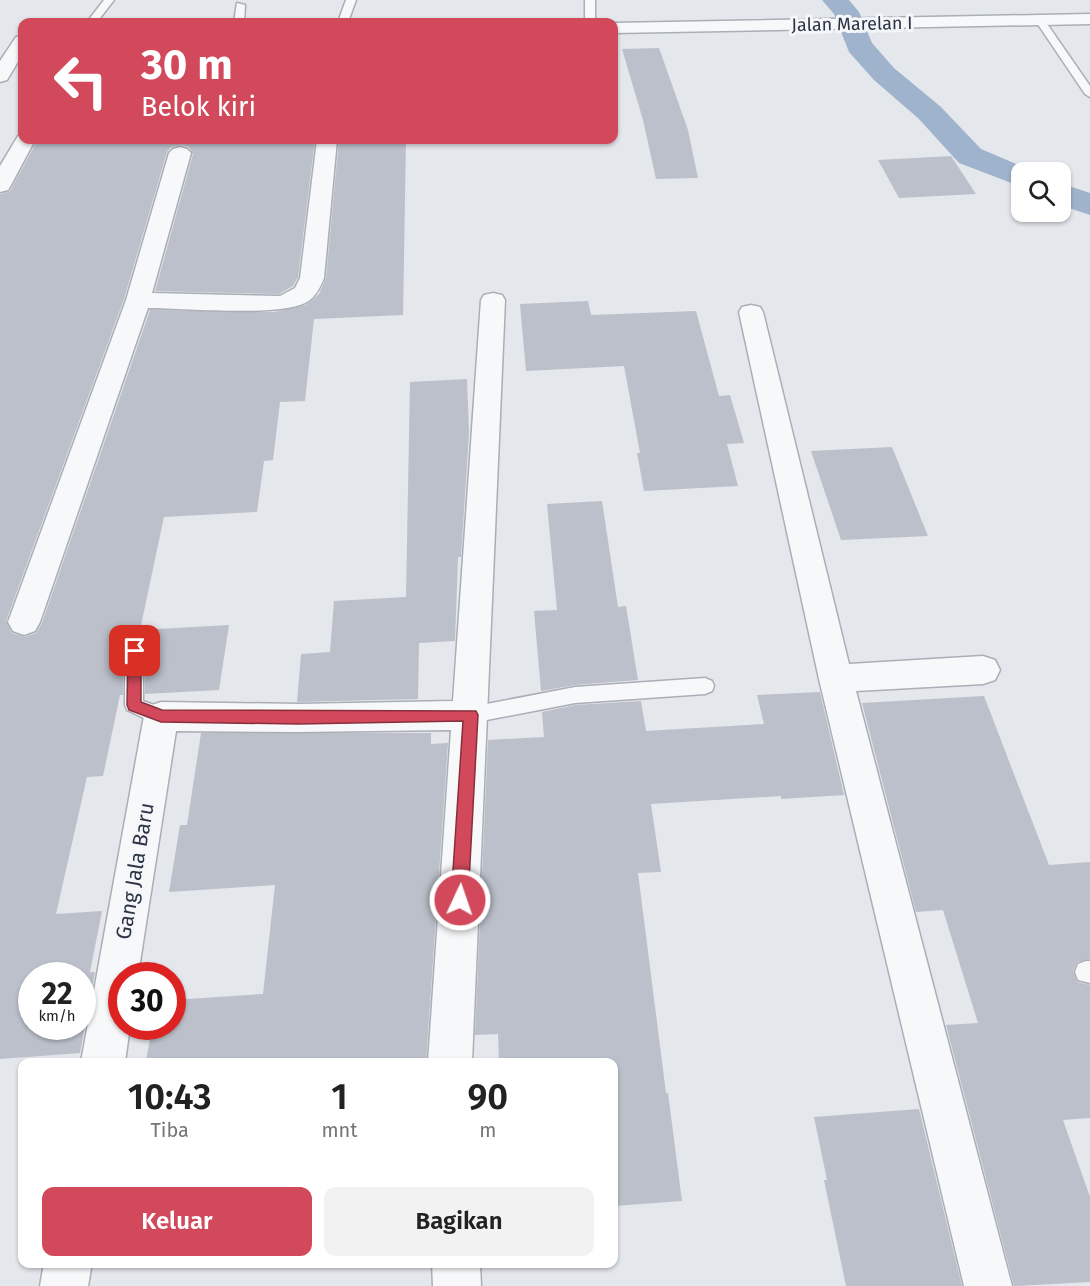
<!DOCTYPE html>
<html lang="id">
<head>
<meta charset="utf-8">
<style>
	:root { --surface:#fff; --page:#f2f2f2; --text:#222; --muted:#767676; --accent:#d1495b }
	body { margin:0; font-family:"Fira Sans",sans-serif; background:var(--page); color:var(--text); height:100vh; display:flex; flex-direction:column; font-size:22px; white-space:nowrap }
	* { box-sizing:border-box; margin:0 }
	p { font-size:20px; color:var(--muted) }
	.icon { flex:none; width:33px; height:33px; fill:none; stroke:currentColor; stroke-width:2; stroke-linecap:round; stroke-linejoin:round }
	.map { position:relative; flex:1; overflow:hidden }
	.sheet { position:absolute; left:18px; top:1058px; width:600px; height:210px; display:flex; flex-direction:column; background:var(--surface); border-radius:12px; box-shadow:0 2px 4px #0004 }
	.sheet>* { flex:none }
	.guide { position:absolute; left:18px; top:18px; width:600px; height:126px; border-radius:12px; box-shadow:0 2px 4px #0004; background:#d1495b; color:#fff; overflow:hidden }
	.fabs { position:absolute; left:1011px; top:162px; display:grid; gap:12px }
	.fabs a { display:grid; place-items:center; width:60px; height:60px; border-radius:12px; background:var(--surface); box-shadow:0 2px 4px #0004; font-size:30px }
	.speed { position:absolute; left:18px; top:962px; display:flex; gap:12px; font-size:30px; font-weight:700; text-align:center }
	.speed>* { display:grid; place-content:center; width:78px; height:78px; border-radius:50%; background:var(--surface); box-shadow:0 2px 4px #0004; line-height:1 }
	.speed small { font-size:15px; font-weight:400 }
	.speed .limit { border:9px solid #d22; background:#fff; color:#111 }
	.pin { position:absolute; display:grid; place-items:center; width:51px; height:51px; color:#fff; margin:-26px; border-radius:12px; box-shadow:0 3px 9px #0006 }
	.me { position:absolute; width:66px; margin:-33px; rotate:3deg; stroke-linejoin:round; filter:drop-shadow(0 0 4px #0008) }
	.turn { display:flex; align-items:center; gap:21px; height:126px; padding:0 24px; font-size:27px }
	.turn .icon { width:78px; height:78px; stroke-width:2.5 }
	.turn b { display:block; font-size:42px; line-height:51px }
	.eta { display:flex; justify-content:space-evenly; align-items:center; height:102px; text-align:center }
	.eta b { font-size:36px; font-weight:600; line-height:42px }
	.action { display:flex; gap:12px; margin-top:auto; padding:12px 24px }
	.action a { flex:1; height:69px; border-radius:12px; background:var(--accent); color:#fff; font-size:24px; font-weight:600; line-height:69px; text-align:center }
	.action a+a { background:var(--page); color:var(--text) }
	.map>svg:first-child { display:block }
</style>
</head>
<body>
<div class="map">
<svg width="1090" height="1286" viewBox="0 0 1090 1286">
	<rect width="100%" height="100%" fill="#e4e7ec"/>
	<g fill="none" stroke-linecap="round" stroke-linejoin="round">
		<g fill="#9fb4cc" fill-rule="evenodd">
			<polygon points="822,0 849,0 859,12 872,43 894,68 941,107 981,149 1035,172 1022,172 1022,187 959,163 919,119 874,80 849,52 834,14"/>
			<polygon points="1060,183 1090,193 1090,215 1060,205"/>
		</g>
	</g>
	<g fill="#bbc0ca" fill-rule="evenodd">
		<polygon points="659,48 688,130 698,178 656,179 643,120 622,49"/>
		<path d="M84,140H315L298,277L293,286L279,294L155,291L193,154L189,147L181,145L171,147L167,152L124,299L6,621L12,633L25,637L36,633L42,623L150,310L274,312L306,305L319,294L326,278L339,140H406L403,315L314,319L305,401L280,402L273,460L264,461L257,512L164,517L140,630L229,625L219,690L145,694V650L141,644L135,642L127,644L123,650V695H120L103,776L87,777L56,914L102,911L90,972H95L80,1053L0,1059V194L10,191L37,141ZM32,975H82V1026H32Z"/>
		<polygon points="951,156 976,194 899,198 878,160"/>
		<polygon points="588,301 591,315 696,311 719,396 730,395 744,443 727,444 738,486 644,491 637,453 640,453 624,366 526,371 520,304"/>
		<polygon points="467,379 469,433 461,557 458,557 455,641 419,643 418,699 297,702 301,654 330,652 334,601 406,597 410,382"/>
		<polygon points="892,447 928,536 841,540 811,451"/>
		<polygon points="602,501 618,607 626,606 638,680 575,685 541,691 534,611 557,610 547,504"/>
		<polygon points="820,692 844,795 781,799 781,796 651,804 661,872 638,873 666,1093 668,1093 682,1201 614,1206 614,1062 499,1062 498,1034 475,1035 488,740 544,737 542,712 575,705 641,701 646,731 764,724 757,695"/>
		<polygon points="984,696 1049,865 1090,862 1090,959 1077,962 1073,971 1077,982 1090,985 1090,1118 1063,1120 1090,1197 1090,1282 1014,1286 946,1025 978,1023 943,910 916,912 862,703"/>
		<polygon points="201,733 431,733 431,744 448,743 426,1062 146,1062 152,1026 172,1026 172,1000 263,994 275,885 169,892 180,825 187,825"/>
		<polygon points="919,1109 962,1286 846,1286 824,1180 827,1180 814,1117"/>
	</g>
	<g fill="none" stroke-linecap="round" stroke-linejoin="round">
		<defs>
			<g id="lane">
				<polygon points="104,0 114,0 97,22 87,22"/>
				<polygon points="346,0 356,0 348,22 338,22"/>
				<rect x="585" y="0" width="10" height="22"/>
				<polygon points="237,3 245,5 244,22 234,22"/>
				<polygon points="1037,18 1043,18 1090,86 1090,97 1085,94 1035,20"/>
				<path d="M134,644L140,646L143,651V701L168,710L170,716L168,722C155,726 139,715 127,710L125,705V651L128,646Z"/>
				<polygon points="705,678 712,681 714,686 712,691 705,694 575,703 471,723 464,721 462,715 464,709 471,707 575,687"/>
				<polygon points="1086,961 1090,961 1090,983 1078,980 1075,972 1078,964"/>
			</g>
			<g id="street">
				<polygon points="1090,14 1090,24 614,33 614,23"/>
				<polygon points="22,36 22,55 7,80 0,82 0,61 16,37"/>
				<polygon points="22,134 22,140 35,140 11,185 8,190 0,192 0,166 18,136"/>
				<path d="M317,140H337L324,278C320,288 315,298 305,303C277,317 183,308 148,308L40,622L35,631L24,635L13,631L8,622L126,300L169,153L173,149L180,147L187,149L191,153L152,293L280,296L295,288L300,278Z"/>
				<polygon points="493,293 502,295 505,300 472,1062 428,1062 451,730 298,732 176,731 138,975 122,975 122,1026 130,1026 125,1062 81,1062 144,716 149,706 161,702 298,704 453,701 481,300 484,295"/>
				<polygon points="751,305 760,307 763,312 849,664 983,656 995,660 1000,670 995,680 983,684 856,691 1012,1286 964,1286 819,679 739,312 742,307"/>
				<polygon points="44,1263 92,1263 88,1286 40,1286"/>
				<polygon points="432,1263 480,1263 481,1286 433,1286"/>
			</g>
		</defs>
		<use href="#lane" stroke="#a9aeb7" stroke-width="3"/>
		<use href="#street" stroke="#a9aeb7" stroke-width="3"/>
		<use href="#lane" fill="#f7f8fa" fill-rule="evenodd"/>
		<use href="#street" fill="#f7f8fa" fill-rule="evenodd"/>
	</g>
	<polygon fill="#d1495b" stroke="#882f3b" stroke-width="1.5" points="135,645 141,651 141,702 162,710 476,711 478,715 468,900 465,905 460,907 454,905 451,900 463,721 298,724 161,722 129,710 127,705 128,651"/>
	<g text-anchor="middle" stroke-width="6" stroke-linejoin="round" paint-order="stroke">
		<g font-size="18" fill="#2b3445" stroke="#f4f6f9">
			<text transform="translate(852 24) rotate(-1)" y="6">Jalan Marelan I</text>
		</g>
		<g font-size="21" fill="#2b3445" stroke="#f4f6f9">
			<text transform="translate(135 871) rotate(-80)" y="7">Gang Jala Baru</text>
		</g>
	</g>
</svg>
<div class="fabs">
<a><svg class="icon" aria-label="search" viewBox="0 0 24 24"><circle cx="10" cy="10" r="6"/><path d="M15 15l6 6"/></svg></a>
</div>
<div class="speed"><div>22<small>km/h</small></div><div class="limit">30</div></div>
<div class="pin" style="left:135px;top:651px;background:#d93025"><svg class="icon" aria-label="arrive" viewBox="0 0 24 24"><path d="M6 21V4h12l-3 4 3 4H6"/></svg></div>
<svg class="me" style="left:460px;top:900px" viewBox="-20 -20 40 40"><circle r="17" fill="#d1495b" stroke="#fff" stroke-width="3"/><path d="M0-11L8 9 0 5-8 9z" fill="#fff"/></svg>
<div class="guide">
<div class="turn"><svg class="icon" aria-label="left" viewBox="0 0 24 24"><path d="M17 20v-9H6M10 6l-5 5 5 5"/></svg><div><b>30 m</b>Belok kiri</div></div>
</div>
<section class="sheet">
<div class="eta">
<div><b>10:43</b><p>Tiba</p></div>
<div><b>1</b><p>mnt</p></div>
<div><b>90</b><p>m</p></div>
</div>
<div class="action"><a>Keluar</a><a>Bagikan</a></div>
</section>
</div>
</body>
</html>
